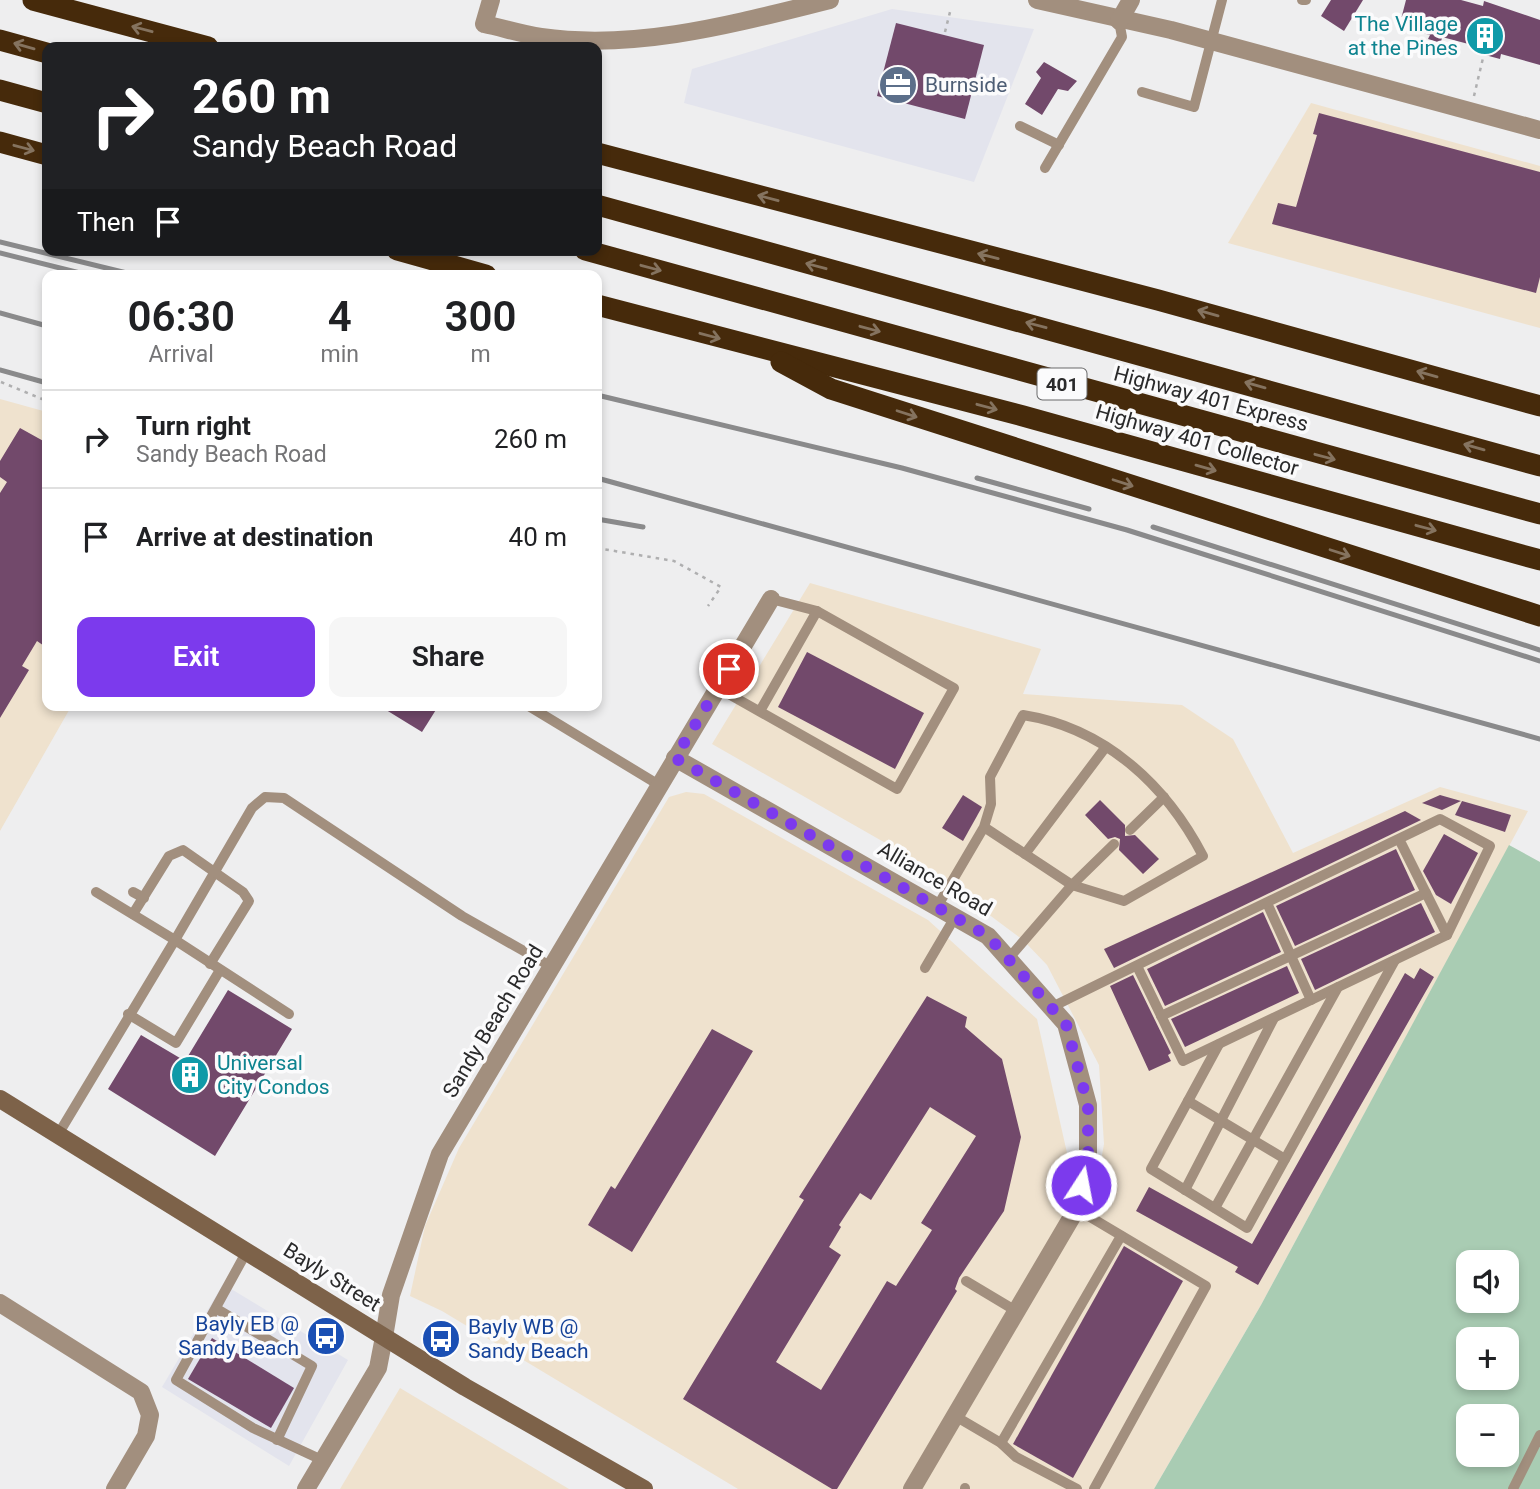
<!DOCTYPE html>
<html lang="en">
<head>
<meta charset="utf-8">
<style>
	:root { --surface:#fff; --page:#f6f6f6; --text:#202124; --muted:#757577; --line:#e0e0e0; --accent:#7c3aed }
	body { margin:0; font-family:Roboto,sans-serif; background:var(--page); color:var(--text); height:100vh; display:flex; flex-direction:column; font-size:26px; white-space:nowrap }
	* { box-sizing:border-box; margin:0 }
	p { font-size:23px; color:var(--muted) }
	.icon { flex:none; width:38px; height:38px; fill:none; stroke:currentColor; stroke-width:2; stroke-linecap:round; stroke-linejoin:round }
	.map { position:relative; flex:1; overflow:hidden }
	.details { position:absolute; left:42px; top:270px; width:560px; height:441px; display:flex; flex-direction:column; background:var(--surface); border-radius:14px; box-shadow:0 4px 10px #0003 }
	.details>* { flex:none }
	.banner { position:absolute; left:42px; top:42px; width:560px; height:214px; border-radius:14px; box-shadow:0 4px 10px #0003; background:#202124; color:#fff; overflow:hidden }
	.buttons { position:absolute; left:1456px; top:1250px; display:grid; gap:14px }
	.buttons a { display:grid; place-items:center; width:63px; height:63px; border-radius:14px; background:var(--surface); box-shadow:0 4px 10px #0003; font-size:35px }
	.pin { position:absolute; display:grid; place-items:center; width:60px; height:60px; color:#fff; margin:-30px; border:4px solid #fff; border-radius:50%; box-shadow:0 2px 7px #0007 }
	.me { position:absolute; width:77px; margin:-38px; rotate:11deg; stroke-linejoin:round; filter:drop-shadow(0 0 5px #0008) }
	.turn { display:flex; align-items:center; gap:24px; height:147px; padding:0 35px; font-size:32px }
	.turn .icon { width:91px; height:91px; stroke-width:2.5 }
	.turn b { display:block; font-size:49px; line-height:60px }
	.then { display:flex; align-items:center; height:66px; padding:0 35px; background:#0003; gap:14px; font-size:26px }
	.eta { display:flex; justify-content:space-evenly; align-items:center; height:119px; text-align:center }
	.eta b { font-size:42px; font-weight:600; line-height:49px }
	.cta { display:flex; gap:14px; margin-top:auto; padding:14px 35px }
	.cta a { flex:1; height:80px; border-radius:14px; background:var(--accent); color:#fff; font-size:28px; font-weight:600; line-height:80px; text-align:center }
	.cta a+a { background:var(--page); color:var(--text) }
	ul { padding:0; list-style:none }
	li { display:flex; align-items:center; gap:21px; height:98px; padding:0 35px; border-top:2px solid var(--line) }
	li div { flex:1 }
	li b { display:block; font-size:26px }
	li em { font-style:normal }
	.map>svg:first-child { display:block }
</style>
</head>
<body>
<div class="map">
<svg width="1540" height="1489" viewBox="0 0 1540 1489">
	<rect width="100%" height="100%" fill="#eeeeef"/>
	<g fill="#e3e4ed">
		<polygon points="892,9 1034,29 974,182 684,103 692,69"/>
		<polygon points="223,1284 348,1360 289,1466 162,1387"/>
	</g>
	<g fill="#efe2ce">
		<polygon points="1311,103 1540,166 1540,328 1228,243"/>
		<polygon points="0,399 47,412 47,705 72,705 0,831"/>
		<polygon points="810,583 1041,649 1023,694 1182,705 1233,739 1293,853 1440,787 1528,811 1261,1305 1154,1489 738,1489 442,1311 410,1296 425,1226 459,1148 669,797 686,792 704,794 928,920 1037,1019 1067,1153 1061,1192 1093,1205 1104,1144 1099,1065 1047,965 1023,940 917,861 712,744"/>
		<polygon points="400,1388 569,1489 340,1489"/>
	</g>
	<path fill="#a9ccb3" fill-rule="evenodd" d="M1509,845L1540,862V1489H1154L1261,1305ZM1468,1262H1507V1300H1468ZM1468,1339H1507V1377H1468ZM1468,1416H1507V1454H1468Z"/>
	<g fill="#72496b" fill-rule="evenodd">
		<polygon points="1331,0 1363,0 1344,31 1321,16"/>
		<polygon points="1406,0 1461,0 1483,6 1484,1 1540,20 1540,65 1501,54 1500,59 1474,52 1476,46 1442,37 1441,43 1428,39 1430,35 1399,27"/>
		<polygon points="896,23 984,45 965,119 877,96"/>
		<polygon points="1044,62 1077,81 1068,91 1058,89 1042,115 1025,104 1041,78 1036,72"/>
		<polygon points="1319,113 1540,172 1540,277 1536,293 1272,224 1278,203 1296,207 1317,135 1313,134"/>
		<polygon points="20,428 47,443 47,648 37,641 22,666 29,670 0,718 0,493 7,482 0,477 0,461"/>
		<polygon points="807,652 924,713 895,769 778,707"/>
		<polygon points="378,705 439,705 422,732"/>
		<polygon points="963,795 982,807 963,841 942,828"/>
		<polygon points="1440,795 1461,801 1442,810 1422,803"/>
		<polygon points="1100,800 1125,825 1125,836 1135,835 1159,859 1143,874 1119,850 1120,839 1115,837 1108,839 1085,815"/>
		<polygon points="1462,801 1511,815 1505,832 1455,815"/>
		<polygon points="1405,811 1421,820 1114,968 1104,949"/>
		<polygon points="1444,834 1478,853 1451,904 1436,895 1423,871"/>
		<polygon points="1396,849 1415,890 1295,946 1276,906"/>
		<polygon points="1421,903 1435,932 1315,990 1301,959"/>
		<polygon points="1263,912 1281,952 1165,1006 1147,969"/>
		<polygon points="1287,966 1299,993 1185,1047 1171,1019"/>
		<polygon points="1420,968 1434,977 1258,1285 1235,1272 1238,1267 1136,1211 1149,1187 1252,1244 1405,973 1414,979"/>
		<polygon points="1133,975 1171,1053 1168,1055 1171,1061 1149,1071 1110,986"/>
		<polygon points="228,990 292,1029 215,1156 108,1089 141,1035 185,1061"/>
		<path d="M927,996L967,1017L965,1027L1002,1059L1021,1137L1004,1211L959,1278L955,1289L957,1291L837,1489H832L683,1399L804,1200L799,1197ZM930,1107L976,1136L921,1223L932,1230L896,1286L887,1281L821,1390L776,1362L841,1255L829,1247L841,1227L839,1225L860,1193L871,1200Z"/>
		<polygon points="712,1029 753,1051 632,1252 588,1225 611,1186 615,1189"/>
		<polygon points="1124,1246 1183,1281 1073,1478 1013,1444"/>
		<polygon points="212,1338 294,1388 271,1428 188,1379"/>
	</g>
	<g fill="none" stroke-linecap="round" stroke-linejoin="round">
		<g stroke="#afafb0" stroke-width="2.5" stroke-dasharray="3.5 5" stroke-linecap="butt">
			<polyline points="945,32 950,12"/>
			<polyline points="1474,96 1483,58"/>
			<polyline points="1,382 47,401"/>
			<polyline points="597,548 674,561 721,587 708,606"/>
		</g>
		<g stroke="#a28f7e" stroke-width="10">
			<polyline points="1302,0 1306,0"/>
			<polyline points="1142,92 1194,107 1222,0"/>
			<polyline points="1020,126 1059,145"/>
			<polyline points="1045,168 1122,37 1119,21"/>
			<polyline points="718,688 897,789 954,688 817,611 771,599"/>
			<polyline points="527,705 659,785"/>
			<polyline points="760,711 817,611"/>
			<polyline points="1130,830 1164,797"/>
			<polyline points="1025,854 1105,748"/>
			<polyline points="96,892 175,940 252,808 265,797 284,798 462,916 552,967"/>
			<polyline points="133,892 144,898"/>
			<polyline points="1267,903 1311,1000"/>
			<path d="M937,907L984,827L991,804L990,777L1023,715C1105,728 1166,785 1203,856L1124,901L1072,885L984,827"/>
			<polyline points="133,914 169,856 183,850 243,892 249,901 210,964"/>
			<polyline points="1009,958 1072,885 1114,844"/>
			<polyline points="1137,966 1183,1061 1447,935"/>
			<polyline points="925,968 955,917"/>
			<path d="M1052,1007C1181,943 1311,881 1440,819L1490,846L1447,935L1399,839"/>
			<polyline points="128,1014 176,1043 220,970"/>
			<polyline points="1161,1016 1426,893"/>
			<polyline points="1219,1044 1151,1169 1247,1228 1395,960"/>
			<polyline points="1188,1101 1285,1159"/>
			<polyline points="59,1133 175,940 289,1014"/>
			<polyline points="1185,1190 1274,1018"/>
			<polyline points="1075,1208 1206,1286 1094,1489"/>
			<polyline points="1215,1208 1338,987"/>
			<polyline points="247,1251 176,1380 253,1428 322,1460"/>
			<polyline points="966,1281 1016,1311"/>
			<polyline points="217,1309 312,1366 277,1440"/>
			<polyline points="955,1416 1001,1443 1016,1457 1077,1489"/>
			<polyline points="1001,1443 1121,1236"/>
			<polyline points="965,1489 965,1488"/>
			<polyline points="1513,1489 1540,1435"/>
		</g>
		<g stroke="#a28f7e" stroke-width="18">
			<polyline points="675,758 988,936 1066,1024 1088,1105 1088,1161 1073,1215 912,1489"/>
			<polyline points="0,1303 141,1392 150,1415 146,1436 115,1489"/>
			<polyline points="384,1337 391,1295 440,1154 771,599"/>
		</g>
		<g stroke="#a28f7e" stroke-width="18">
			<path d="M491,0L484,24C503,28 522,34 541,37C638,51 737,23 830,0"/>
			<polyline points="1037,0 1171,30 1540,130"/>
			<polyline points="1119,21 1131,0"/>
			<polyline points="306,1489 378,1368 384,1337"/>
		</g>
		<polyline stroke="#7d6249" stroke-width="18" points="0,1099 465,1387 644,1489"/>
		<g stroke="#462a0b" stroke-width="21">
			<polyline points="33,0 208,47"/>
			<polyline points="0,40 47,53"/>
			<polyline points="0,90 47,103"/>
			<polyline points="0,142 47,155"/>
			<polyline points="597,153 1158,300 1540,406"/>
			<polyline points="597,205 1540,466"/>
			<polyline points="397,250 486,275"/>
			<polyline points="585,250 1540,514"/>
			<polyline points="597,305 1023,416 1540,560"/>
			<polyline points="781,362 831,389 1540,616"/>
		</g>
		<g stroke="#8a8a8b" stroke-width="5">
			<polyline points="0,242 135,275"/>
			<polyline points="0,253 88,275"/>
			<polyline points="0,313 47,326"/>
			<polyline points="0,370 47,383"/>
			<polyline points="597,395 902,468 1127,530 1540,661"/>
			<polyline points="597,478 1540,739"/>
			<polyline points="977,478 1089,509"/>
			<polyline points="597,519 643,527"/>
			<polyline points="1153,527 1540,650"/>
		</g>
	</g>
	<defs><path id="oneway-shaft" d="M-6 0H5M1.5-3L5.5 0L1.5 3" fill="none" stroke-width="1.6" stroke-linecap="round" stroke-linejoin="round" transform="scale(1.75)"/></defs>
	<g stroke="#85735f">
		<use href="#oneway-shaft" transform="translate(142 29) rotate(-165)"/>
		<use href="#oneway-shaft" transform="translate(24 46) rotate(-164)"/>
		<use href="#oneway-shaft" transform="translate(24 148) rotate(15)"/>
		<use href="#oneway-shaft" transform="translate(768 198) rotate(-165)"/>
		<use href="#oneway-shaft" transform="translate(988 256) rotate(-166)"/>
		<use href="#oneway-shaft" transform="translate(816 266) rotate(-165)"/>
		<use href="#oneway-shaft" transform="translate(651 268) rotate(15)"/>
		<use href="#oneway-shaft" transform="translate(1208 313) rotate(-164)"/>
		<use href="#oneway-shaft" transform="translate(1036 325) rotate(-165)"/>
		<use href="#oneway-shaft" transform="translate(870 329) rotate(15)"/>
		<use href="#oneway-shaft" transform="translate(710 336) rotate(15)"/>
		<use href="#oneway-shaft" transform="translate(1427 374) rotate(-164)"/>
		<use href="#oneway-shaft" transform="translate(1255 385) rotate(-164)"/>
		<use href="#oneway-shaft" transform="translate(987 407) rotate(15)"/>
		<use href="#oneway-shaft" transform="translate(907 414) rotate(18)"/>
		<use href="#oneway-shaft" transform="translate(1474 447) rotate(-164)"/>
		<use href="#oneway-shaft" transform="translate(1325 457) rotate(15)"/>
		<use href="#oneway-shaft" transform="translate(1206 468) rotate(16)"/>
		<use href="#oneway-shaft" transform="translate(1123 483) rotate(18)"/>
		<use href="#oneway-shaft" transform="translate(1426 528) rotate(15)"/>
		<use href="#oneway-shaft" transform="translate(1340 553) rotate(18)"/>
	</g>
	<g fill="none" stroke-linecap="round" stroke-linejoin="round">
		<polyline stroke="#7c3aed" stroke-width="12" stroke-dasharray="0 21.6" points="729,669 675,758 988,936 1066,1024 1088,1105 1088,1161 1081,1185"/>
	</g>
	<defs>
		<symbol id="building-disc" viewBox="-11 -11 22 22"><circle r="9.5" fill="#0f9aa8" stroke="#fbfbfc"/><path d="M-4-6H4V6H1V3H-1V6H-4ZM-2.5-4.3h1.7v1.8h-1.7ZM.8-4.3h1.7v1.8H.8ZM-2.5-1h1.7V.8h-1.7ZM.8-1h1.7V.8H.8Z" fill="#fff"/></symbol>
		<symbol id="office-disc" viewBox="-11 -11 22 22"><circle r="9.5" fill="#5c6f8a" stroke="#fbfbfc"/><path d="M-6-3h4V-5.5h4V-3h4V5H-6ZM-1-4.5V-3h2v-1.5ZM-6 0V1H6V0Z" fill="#fff"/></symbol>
		<symbol id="bus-disc" viewBox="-11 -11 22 22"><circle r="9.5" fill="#1a4fb4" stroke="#fbfbfc"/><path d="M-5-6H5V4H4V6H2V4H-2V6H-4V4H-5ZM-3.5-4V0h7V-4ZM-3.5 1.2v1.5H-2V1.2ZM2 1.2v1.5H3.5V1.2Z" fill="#fff"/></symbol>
	</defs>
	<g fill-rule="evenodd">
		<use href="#building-disc" x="1463" y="14" width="44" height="44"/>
		<use href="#office-disc" x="876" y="63" width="44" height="44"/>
		<use href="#building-disc" x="168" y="1053" width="44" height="44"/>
		<use href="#bus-disc" x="304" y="1314" width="44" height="44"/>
		<use href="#bus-disc" x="419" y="1317" width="44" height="44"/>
	</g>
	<g text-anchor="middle" stroke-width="7" stroke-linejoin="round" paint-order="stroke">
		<rect fill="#fbfbfc" stroke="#69696a" stroke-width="2" x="1037.5" y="368.5" width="49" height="31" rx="5"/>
		<g font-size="19" font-weight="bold" fill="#2a2a2b">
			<text x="1062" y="391">401</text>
		</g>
		<g font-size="21" fill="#0d838f" stroke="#fbfbfc" text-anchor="end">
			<text x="1458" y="31">The Village<tspan x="1458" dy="24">at the Pines</tspan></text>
			<text x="217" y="1070" text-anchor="start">Universal<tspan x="217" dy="24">City Condos</tspan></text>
		</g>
		<g font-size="21" fill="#4e5e75" stroke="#fbfbfc" text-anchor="start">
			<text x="925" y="92">Burnside</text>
		</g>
		<g font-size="21" fill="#2a2a2b" stroke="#fbfbfc">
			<text transform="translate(1211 399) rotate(15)" y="7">Highway 401 Express</text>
			<text transform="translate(1197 440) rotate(16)" y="7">Highway 401 Collector</text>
			<text transform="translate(935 879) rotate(30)" y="7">Alliance Road</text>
			<text transform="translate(493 1021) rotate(-59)" y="7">Sandy Beach Road</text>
			<text transform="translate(332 1277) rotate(32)" y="7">Bayly Street</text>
		</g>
		<g font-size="21" fill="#164399" stroke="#fbfbfc" text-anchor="end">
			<text x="299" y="1331">Bayly EB @<tspan x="299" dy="24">Sandy Beach</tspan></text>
			<text x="468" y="1334" text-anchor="start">Bayly WB @<tspan x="468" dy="24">Sandy Beach</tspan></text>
		</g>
	</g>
</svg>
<div class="buttons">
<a><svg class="icon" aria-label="sound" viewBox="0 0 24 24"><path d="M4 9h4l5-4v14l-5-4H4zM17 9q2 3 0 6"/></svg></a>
<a>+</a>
<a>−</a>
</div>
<div class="pin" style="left:729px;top:669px;background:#d93025"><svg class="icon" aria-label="arrive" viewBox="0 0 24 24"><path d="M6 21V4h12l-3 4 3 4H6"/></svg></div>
<svg class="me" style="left:1081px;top:1185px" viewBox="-20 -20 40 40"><circle r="17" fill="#7c3aed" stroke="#fff" stroke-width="3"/><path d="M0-11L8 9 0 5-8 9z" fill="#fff"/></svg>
<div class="banner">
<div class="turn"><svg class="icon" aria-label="right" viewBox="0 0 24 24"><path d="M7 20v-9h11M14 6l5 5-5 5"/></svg><div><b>260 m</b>Sandy Beach Road</div></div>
<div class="then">Then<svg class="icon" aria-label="arrive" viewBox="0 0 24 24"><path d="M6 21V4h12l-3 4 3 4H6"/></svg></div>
</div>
<section class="details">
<div class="eta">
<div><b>06:30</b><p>Arrival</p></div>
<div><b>4</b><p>min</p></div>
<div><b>300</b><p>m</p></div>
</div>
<ul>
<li><svg class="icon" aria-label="right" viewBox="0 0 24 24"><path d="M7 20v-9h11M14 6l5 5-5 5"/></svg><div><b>Turn right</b><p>Sandy Beach Road</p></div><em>260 m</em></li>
<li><svg class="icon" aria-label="arrive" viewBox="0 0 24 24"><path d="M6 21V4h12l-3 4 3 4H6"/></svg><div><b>Arrive at destination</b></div><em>40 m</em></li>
</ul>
<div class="cta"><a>Exit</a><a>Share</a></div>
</section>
</div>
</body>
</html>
